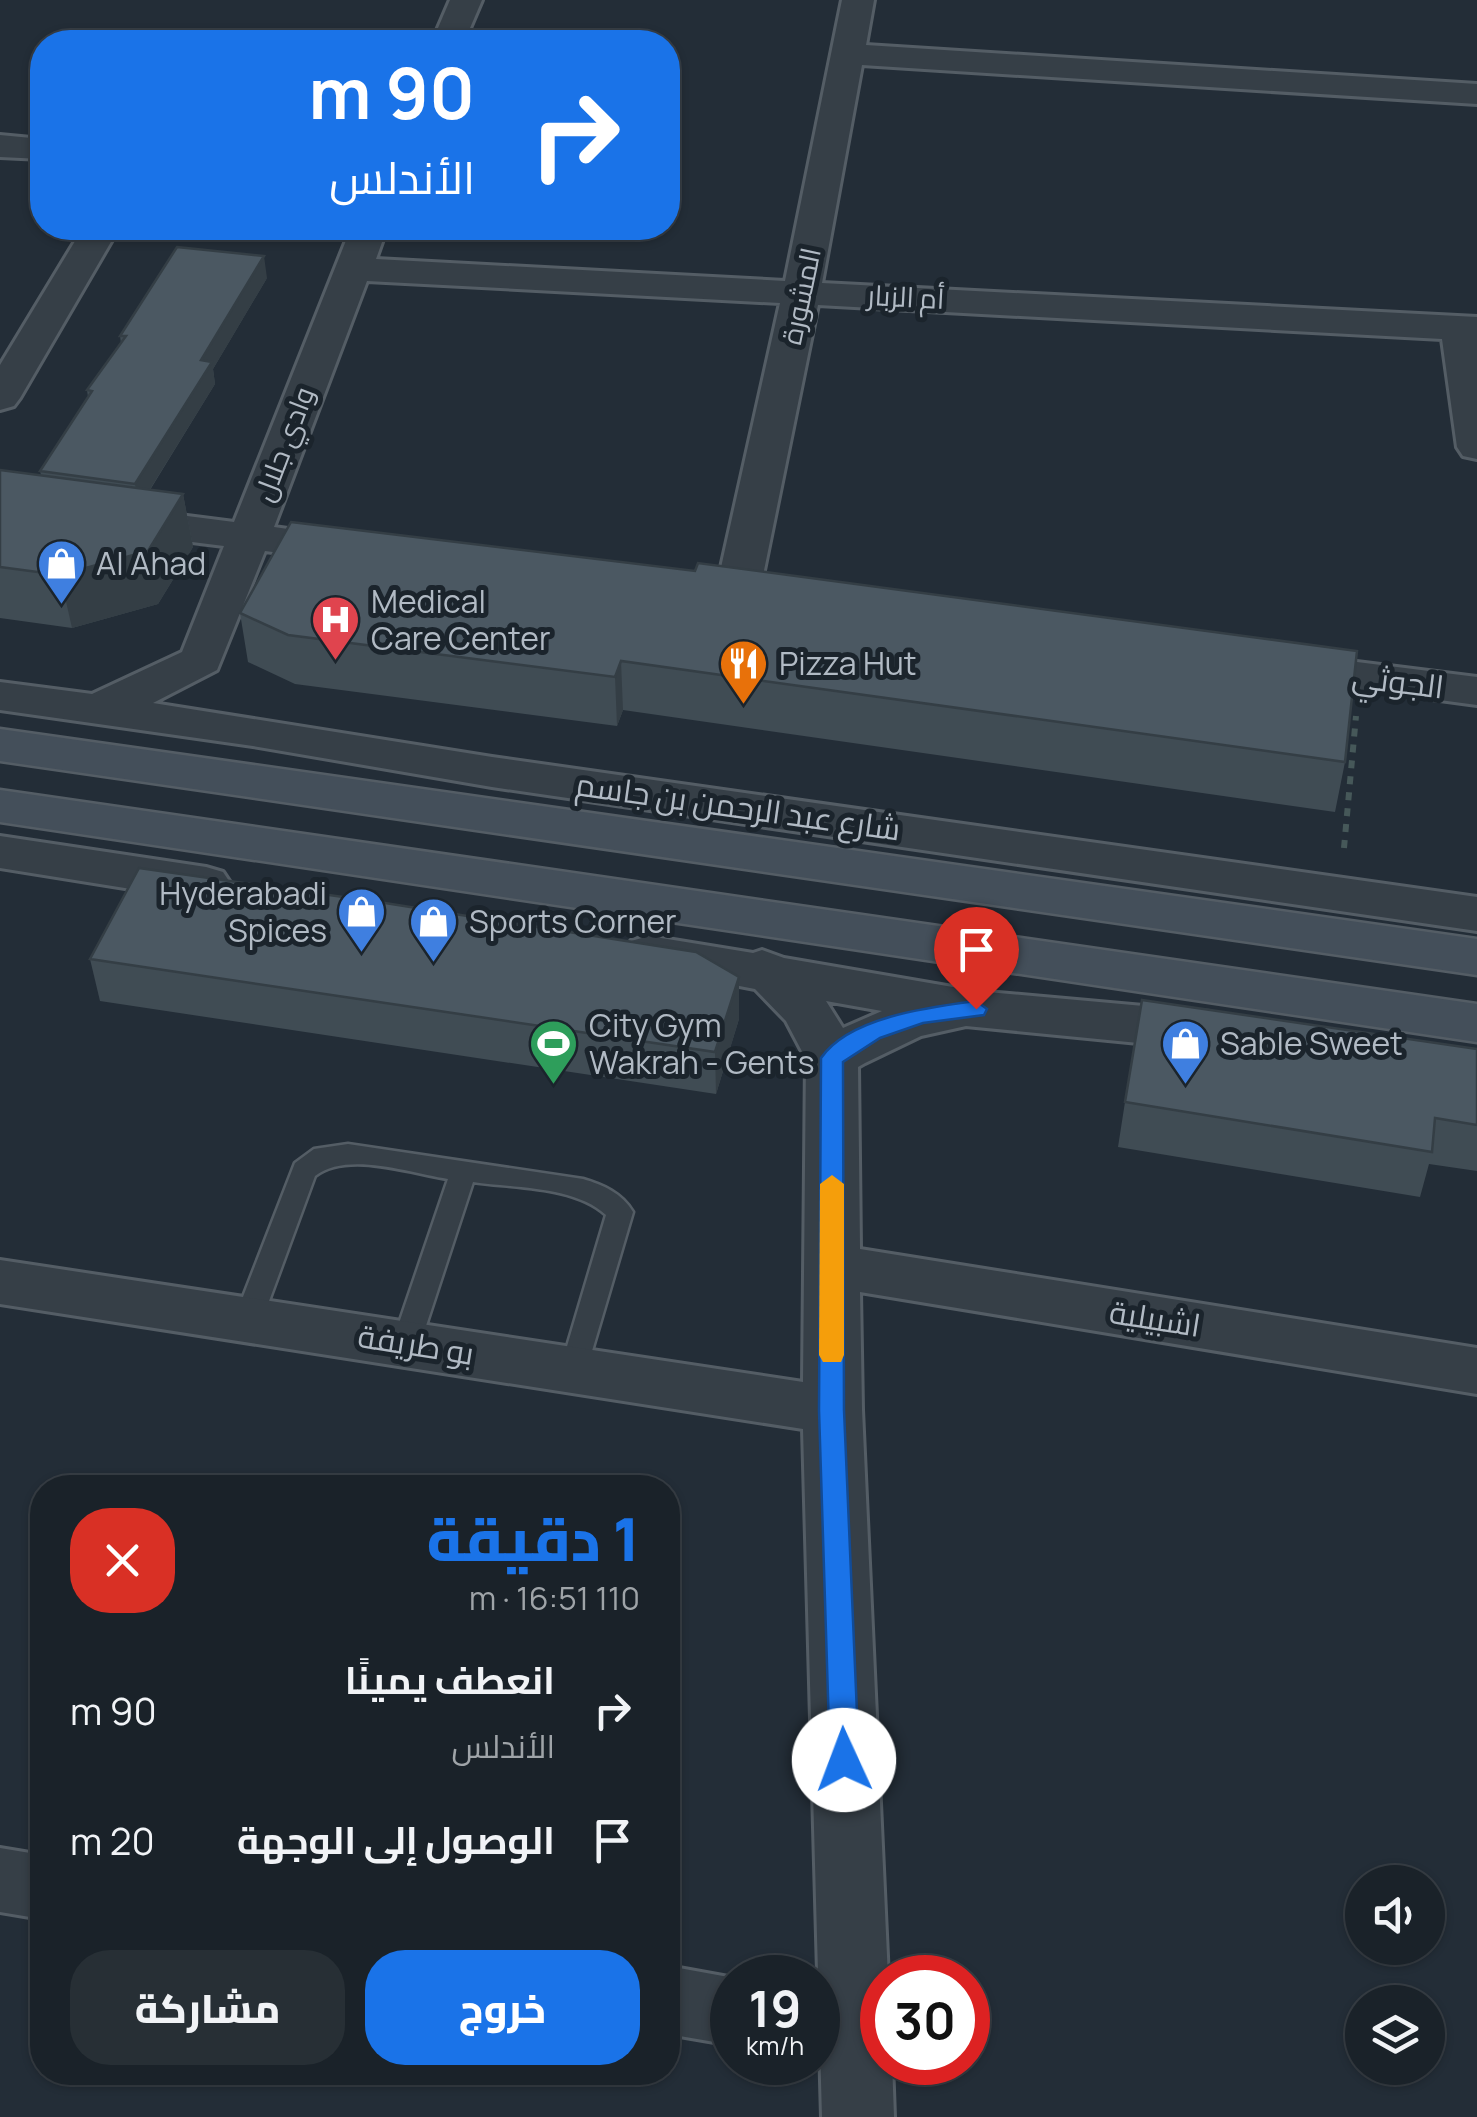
<!DOCTYPE html>
<html lang="ar">
<head>
<meta charset="utf-8">
<style>
	:root { --surface:#1a2229; --page:#272f35; --text:#f1f3f6; --muted:#9fa4a8; --line:#383f46; --accent:#1a73e8 }
	body { margin:0; font-family:Manrope,Cairo,sans-serif; background:var(--page); color:var(--text); direction:rtl; height:100vh; display:flex; flex-direction:column; font-size:38px; white-space:nowrap }
	* { box-sizing:border-box; margin:0 }
	p { font-size:32px; color:var(--muted) }
	.icon { flex:none; width:55px; height:55px; fill:none; stroke:currentColor; stroke-width:2; stroke-linecap:round; stroke-linejoin:round }
	.map { position:relative; flex:1; overflow:hidden; direction:ltr }
	.panel { position:absolute; left:30px; top:1475px; width:650px; height:610px; display:flex; flex-direction:column; background:var(--surface); border-radius:40px; box-shadow:0 2px 8px #0004,0 0 0 2px var(--line); direction:rtl }
	.panel>* { flex:none }
	.banner { position:absolute; left:30px; top:30px; width:650px; height:210px; border-radius:40px; box-shadow:0 2px 8px #0004,0 0 0 2px var(--line); direction:rtl; background:#1a73e8; color:#fff; overflow:hidden }
	.tools { position:absolute; left:1345px; top:1865px; display:grid; gap:20px }
	.tools a { display:grid; place-items:center; width:100px; height:100px; border-radius:50%; background:var(--surface); box-shadow:0 2px 8px #0004,0 0 0 2px var(--line); font-size:50px }
	.speed { position:absolute; left:710px; top:1955px; display:flex; gap:20px; font-size:50px; font-weight:700; text-align:center }
	.speed>* { display:grid; place-content:center; width:130px; height:130px; border-radius:50%; background:var(--surface); box-shadow:0 2px 8px #0004,0 0 0 2px var(--line); line-height:1 }
	.speed small { font-size:25px; font-weight:400 }
	.speed .limit { border:15px solid #d22; background:#fff; color:#111 }
	.pin { position:absolute; display:grid; place-items:center; width:85px; height:85px; color:#fff; margin:-102px -42px; border-radius:50% 50% 50% 0; rotate:-45deg; box-shadow:0 0 10px #0007 }
	.pin .icon { rotate:45deg }
	.me { position:absolute; width:110px; margin:-55px; rotate:358deg; stroke-linejoin:round; filter:drop-shadow(0 0 8px #0008) }
	.turn { display:flex; align-items:center; gap:35px; height:210px; padding:0 40px; font-size:45px }
	.turn .icon { width:130px; height:130px; stroke-width:2.5 }
	.turn b { display:block; font-size:70px; line-height:85px }
	.round { display:grid; place-items:center; flex:none; width:105px; height:105px; border-radius:40px; background:var(--page) }
	.head { display:flex; align-items:center; justify-content:space-between; height:170px; padding:0 40px }
	h1 { font-size:60px; font-weight:800; line-height:75px; color:var(--accent) }
	.button { display:flex; gap:20px; margin-top:auto; padding:20px 40px }
	.button a { flex:1; height:115px; border-radius:40px; background:var(--accent); color:#fff; font-size:40px; font-weight:800; line-height:115px; text-align:center }
	.button a+a { background:var(--page); color:var(--text) }
	ul { padding:0; list-style:none }
	li { display:flex; align-items:center; gap:30px; height:130px; padding:0 40px }
	li div { flex:1 }
	li b { display:block; font-size:38px }
	li em { font-style:normal }
	.map>svg:first-child { display:block }
</style>
</head>
<body>
<div class="map">
<svg width="1477" height="2117" viewBox="0 0 1477 2117">
	<rect width="100%" height="100%" fill="#232d37"/>
	<g fill="none" stroke-linecap="round" stroke-linejoin="round">
		<defs>
			<path id="lane" d="M348,1144L583,1179C603,1185 622,1193 633,1212L584,1378L574,1381L564,1378L560,1370L606,1215C575,1186 513,1188 473,1182L420,1344L416,1352L406,1355L396,1352L392,1344L448,1179C409,1173 348,1151 315,1176L262,1320L258,1328L248,1331L238,1328L234,1320L295,1163L314,1149Z"/>
			<g id="street">
				<polygon points="450,0 482,0 464,42 432,42"/>
				<polygon points="842,0 874,0 866,45 1477,84 1477,104 862,65 822,283 1477,317 1477,459 1463,456 1457,447 1442,339 818,305 760,590 753,599 738,603 723,599 716,590 780,303 367,281 274,527 365,540 371,549 365,558 350,562 265,551 217,670 153,703 492,757 1477,897 1477,931 492,787 253,746 0,710 0,682 92,694 182,652 224,546 0,518 0,492 234,522 351,228 387,228 376,259 785,281"/>
				<polygon points="0,135 42,139 42,159 0,157"/>
				<polygon points="83,228 119,228 20,398 14,406 0,410 0,365"/>
				<polygon points="1285,653 1477,677 1477,705 1269,677 1262,667 1269,657"/>
				<polygon points="0,836 206,867 223,872 231,884 223,896 206,901 0,868"/>
				<path d="M649,936L753,953L762,950L784,958L976,991L1210,1012L1228,1018L1236,1031L1228,1044L1210,1050L966,1026L921,1036L865,1063L858,1067L860,1249L1477,1348V1394L860,1292L862,1410L888,1978H882V2062H892L894,2117H822L803,1429L0,1304V1260L803,1382L806,1059L786,1021L755,989L631,965L624,953L631,941ZM826,1001L882,1011L843,1028Z"/>
				<polygon points="0,1848 42,1855 42,1919 0,1912"/>
				<polygon points="668,1966 734,1978 732,2045 668,2034"/>
			</g>
			<g id="secondary">
				<polygon points="0,729 1477,939 1477,975 0,761"/>
				<polygon points="0,790 1477,1004 1477,1042 0,822"/>
			</g>
		</defs>
		<use href="#lane" stroke="#545d65" stroke-width="5"/>
		<use href="#street" stroke="#545d65" stroke-width="6"/>
		<use href="#secondary" stroke="#545d65" stroke-width="5"/>
		<polyline stroke="#465859" stroke-width="6" stroke-dasharray="8 8" stroke-linecap="butt" points="1344,848 1356,716"/>
		<use href="#lane" fill="#363f47" fill-rule="evenodd"/>
		<use href="#street" fill="#363f47" fill-rule="evenodd"/>
		<use href="#secondary" fill="#444f5a" fill-rule="evenodd"/>
	</g>
	<g fill="#404c54">
		<polygon points="267,278 213,369 215,384 150,490 183,494 193,547 158,604 72,628 0,618 0,470 41,475 40,471 88,397 87,390 121,343 120,336"/>
		<polygon points="291,522 1345,762 1335,812 623,710 617,726 295,684 248,662 240,613"/>
		<polygon points="90,959 739,1019 716,1094 100,1001"/>
		<polygon points="1477,1049 1477,1171 1429,1164 1420,1197 1118,1147 1125,1102"/>
	</g>
	<g fill="#343e45">
		<polygon points="264,256 267,278 213,369 215,384 139,507 135,484 201,360"/>
		<polygon points="183,494 193,547 158,604 72,628 60,575"/>
		<polygon points="621,661 623,710 617,726 615,677"/>
		<polygon points="739,977 739,1019 716,1094 715,1052"/>
	</g>
	<g fill="#4b5862" stroke="#343e45" stroke-width="2.5">
		<polygon points="177,247 264,256 201,360 212,362 135,484 40,471 92,391 87,390 126,336 120,336"/>
		<polygon points="0,470 183,494 148,551 60,575 0,567"/>
		<polygon points="291,522 695,571 698,563 1357,651 1345,762 621,661 615,677 288,635 240,613"/>
		<polygon points="139,868 385,903 696,952 739,977 715,1052 90,959"/>
		<polygon points="1142,1000 1477,1049 1477,1125 1435,1118 1432,1152 1125,1102"/>
	</g>
	<path fill="#1a73e8" stroke="#114b97" stroke-width="2.5" d="M976,1001L987,1009L984,1015L923,1023L880,1038L843,1062L844,1410L859,1760L854,1769L844,1773L834,1769L830,1760L819,1410L821,1058C849,1017 930,1007 976,1001Z"/>
	<polygon fill="#f59e0b" points="832,1175 844,1184 844,1355 841,1362 823,1362 819,1355 820,1184"/>
	<defs>
		<symbol id="shop-pin" viewBox="-11 -11 22 30"><path d="M0 17L-7.5 6A9.5 9.5 0 1 1 7.5 6Z" fill="#3f7fe0" stroke="#1b242c"/><path d="M-5-2.5h2.3a2.7 3.5 0 0 1 5.4 0H5L5.5 6h-11ZM-1.5-2.5h3a1.5 2.3 0 0 0-3 0Z" fill="#fff"/></symbol>
		<symbol id="hospital-pin" viewBox="-11 -11 22 30"><path d="M0 17L-7.5 6A9.5 9.5 0 1 1 7.5 6Z" fill="#e0444e" stroke="#1b242c"/><path d="M-5-5h3v3.5h4V-5h3V5h-3V1.5h-4V5h-3Z" fill="#fff"/></symbol>
		<symbol id="restaurant-pin" viewBox="-11 -11 22 30"><path d="M0 17L-7.5 6A9.5 9.5 0 1 1 7.5 6Z" fill="#e8710a" stroke="#1b242c"/><path d="M-5-6h1v4h1v-4h1v4h1v-4h1v5L-1.5 .5V6h-2V.5L-5-1ZM5-6V6H3V1.5H1.5Q1.5-4 5-6Z" fill="#fff"/></symbol>
		<symbol id="stadium-pin" viewBox="-11 -11 22 30"><path d="M0 17L-7.5 6A9.5 9.5 0 1 1 7.5 6Z" fill="#2e9e5b" stroke="#1b242c"/><path d="M0-5a6.5 5 0 1 0 0 10a6.5 5 0 1 0 0-10ZM-3.5-1.8h7v3.6h-7Z" fill="#fff"/></symbol>
	</defs>
	<g fill-rule="evenodd">
		<use href="#shop-pin" x="34" y="536" width="55" height="75"/>
		<use href="#hospital-pin" x="308" y="592" width="55" height="75"/>
		<use href="#restaurant-pin" x="716" y="636" width="55" height="75"/>
		<use href="#shop-pin" x="334" y="884" width="55" height="75"/>
		<use href="#shop-pin" x="406" y="894" width="55" height="75"/>
		<use href="#stadium-pin" x="526" y="1016" width="55" height="75"/>
		<use href="#shop-pin" x="1158" y="1016" width="55" height="75"/>
	</g>
	<g text-anchor="middle" stroke-width="10" stroke-linejoin="round" paint-order="stroke">
		<g font-size="28" fill="#b1bac4" stroke="#1b242c">
			<text transform="translate(801 296) rotate(-78)" y="10">المشورة</text>
			<text transform="translate(906 297) rotate(3)" y="10">أم الزبار</text>
			<text transform="translate(284 444) rotate(-69)" y="10">وادي جلال</text>
		</g>
		<g font-size="32" fill="#b1bac4" stroke="#1b242c" text-anchor="start">
			<text x="96" y="575">Al Ahad</text>
			<text x="371" y="613">Medical<tspan x="371" dy="37">Care Center</tspan></text>
			<text x="779" y="675">Pizza Hut</text>
			<text x="327" y="905" text-anchor="end">Hyderabadi<tspan x="327" dy="37">Spices</tspan></text>
			<text x="469" y="933">Sports Corner</text>
			<text x="589" y="1037">City Gym<tspan x="589" dy="37">Wakrah - Gents</tspan></text>
			<text x="1220" y="1055">Sable Sweet</text>
		</g>
		<g font-size="32" fill="#b1bac4" stroke="#1b242c">
			<text transform="translate(1398 682) rotate(7)" y="11">الجوثي</text>
			<text transform="translate(738 807) rotate(8)" y="11">شارع عبد الرحمن بن جاسم</text>
			<text transform="translate(1155 1319) rotate(9)" y="11">اشبيلية</text>
			<text transform="translate(416 1345) rotate(9)" y="11">بو طريفة</text>
		</g>
	</g>
</svg>
<div class="tools">
<a><svg class="icon" aria-label="sound" viewBox="0 0 24 24"><path d="M4 9h4l5-4v14l-5-4H4zM17 9q2 3 0 6"/></svg></a>
<a><svg class="icon" aria-label="layers" viewBox="0 0 24 24"><path d="M12 4l9 5-9 5-9-5zM3 14l9 5 9-5"/></svg></a>
</div>
<div class="speed"><div>19<small>km/h</small></div><div class="limit">30</div></div>
<div class="pin" style="left:976px;top:1009px;background:#d93025"><svg class="icon" aria-label="arrive" viewBox="0 0 24 24"><path d="M6 21V4h12l-3 4 3 4H6"/></svg></div>
<svg class="me" style="left:844px;top:1760px" viewBox="-20 -20 40 40"><circle r="19" fill="#fff"/><path d="M0-13L10 11 0 6-10 11z" fill="#1a73e8"/></svg>
<div class="banner">
<div class="turn"><svg class="icon" aria-label="right" viewBox="0 0 24 24"><path d="M7 20v-9h11M14 6l5 5-5 5"/></svg><div><b>90 m</b>الأندلس</div></div>
</div>
<section class="panel">
<div class="head"><div><h1>1 دقيقة</h1><p>110 m · 16:51</p></div><a class="round" style="background:#d93025;color:#fff"><svg class="icon" aria-label="close" viewBox="0 0 24 24"><path d="M6 6l12 12M18 6L6 18"/></svg></a></div>
<ul>
<li><svg class="icon" aria-label="right" viewBox="0 0 24 24"><path d="M7 20v-9h11M14 6l5 5-5 5"/></svg><div><b>انعطف يمينًا</b><p>الأندلس</p></div><em>90 m</em></li>
<li><svg class="icon" aria-label="arrive" viewBox="0 0 24 24"><path d="M6 21V4h12l-3 4 3 4H6"/></svg><div><b>الوصول إلى الوجهة</b></div><em>20 m</em></li>
</ul>
<div class="button"><a>خروج</a><a>مشاركة</a></div>
</section>
</div>
</body>
</html>
